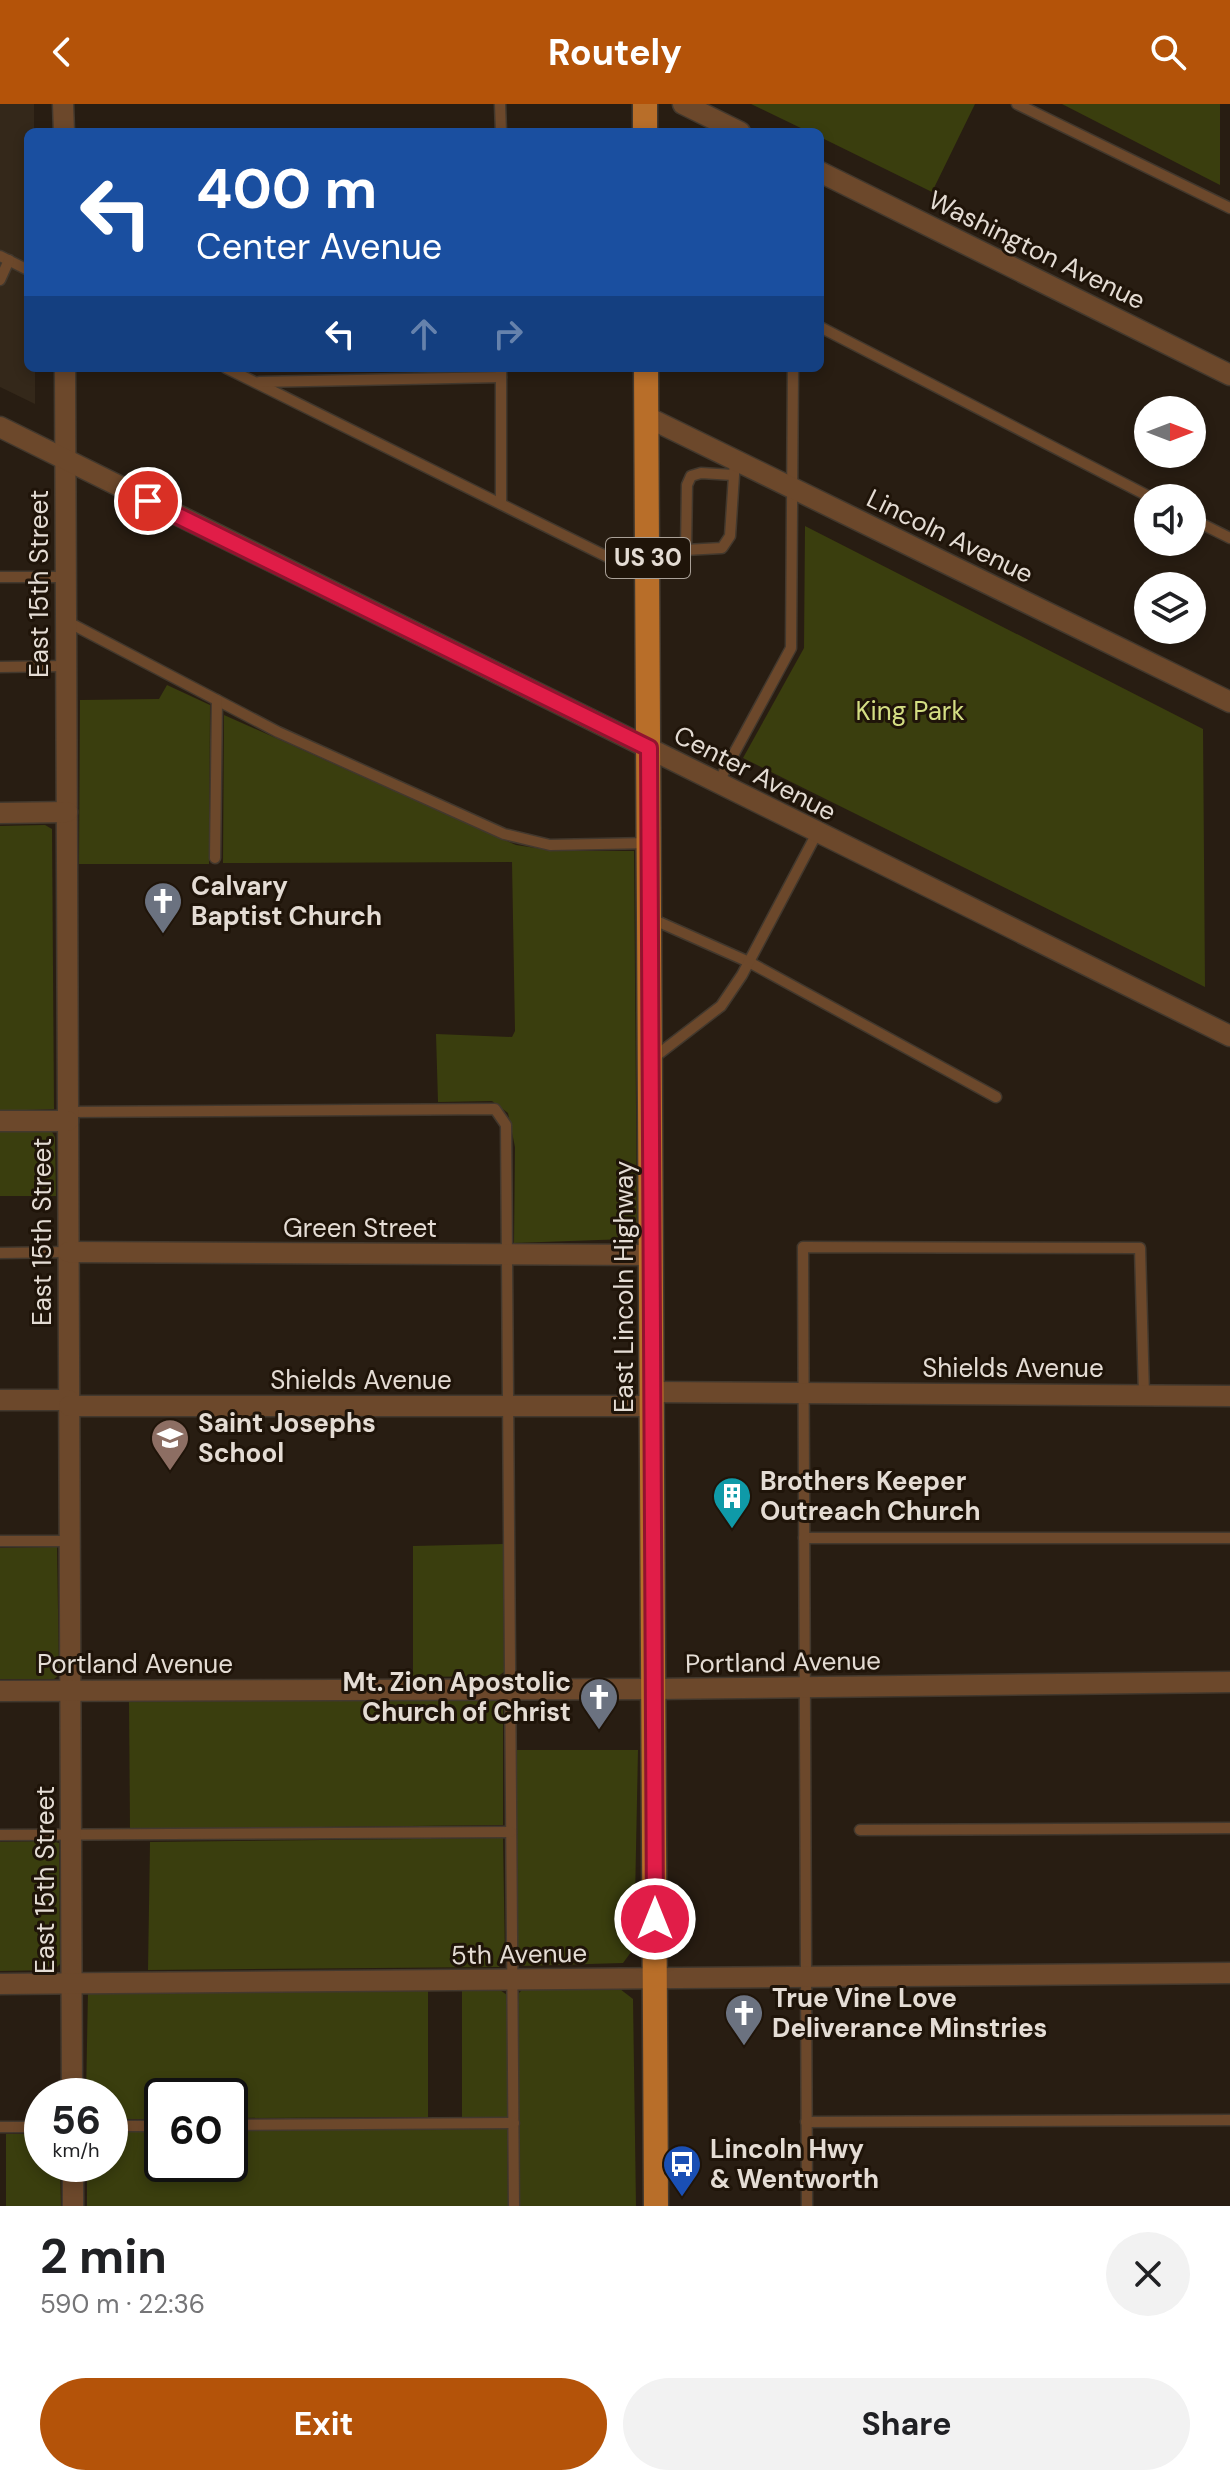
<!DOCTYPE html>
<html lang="en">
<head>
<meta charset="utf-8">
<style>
	:root { --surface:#fff; --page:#f2f2f2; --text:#202124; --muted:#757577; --accent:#b45309 }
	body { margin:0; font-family:"DM Sans",sans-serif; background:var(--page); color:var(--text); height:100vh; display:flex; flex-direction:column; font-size:30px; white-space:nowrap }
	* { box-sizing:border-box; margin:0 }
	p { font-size:26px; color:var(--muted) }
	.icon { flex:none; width:44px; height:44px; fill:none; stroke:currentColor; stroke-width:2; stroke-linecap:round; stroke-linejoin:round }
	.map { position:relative; height:2102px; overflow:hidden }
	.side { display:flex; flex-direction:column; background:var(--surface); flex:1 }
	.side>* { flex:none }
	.guide { position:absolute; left:24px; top:24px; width:800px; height:244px; border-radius:12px; box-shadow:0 4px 12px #0003; background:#1a4fa0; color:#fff; overflow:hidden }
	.needle { width:52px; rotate:90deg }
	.tools { position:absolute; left:1134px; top:292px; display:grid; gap:16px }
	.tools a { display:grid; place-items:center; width:72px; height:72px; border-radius:50%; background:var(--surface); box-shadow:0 4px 12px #0003; font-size:40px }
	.speed { position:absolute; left:24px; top:1974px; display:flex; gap:16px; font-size:40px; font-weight:700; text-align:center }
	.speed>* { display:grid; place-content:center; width:104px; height:104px; border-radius:50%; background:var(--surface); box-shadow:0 4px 12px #0003; line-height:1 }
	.speed small { font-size:20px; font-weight:400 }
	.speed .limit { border:4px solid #111; border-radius:12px; background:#fff; color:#111 }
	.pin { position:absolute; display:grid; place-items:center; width:68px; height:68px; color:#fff; margin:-34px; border:4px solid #fff; border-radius:50%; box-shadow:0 2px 8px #0007 }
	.me { position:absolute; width:88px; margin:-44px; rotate:0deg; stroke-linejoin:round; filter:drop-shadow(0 0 6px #0008) }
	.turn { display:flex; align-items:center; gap:28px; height:168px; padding:0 40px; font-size:36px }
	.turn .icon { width:104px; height:104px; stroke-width:2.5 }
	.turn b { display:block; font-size:56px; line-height:68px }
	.lanes { display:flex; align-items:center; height:76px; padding:0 40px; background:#0003; justify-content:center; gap:40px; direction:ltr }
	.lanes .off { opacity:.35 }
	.round { display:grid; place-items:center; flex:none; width:84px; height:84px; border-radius:42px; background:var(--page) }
	.head { display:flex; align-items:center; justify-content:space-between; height:136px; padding:0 40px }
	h1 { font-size:48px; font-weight:700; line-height:60px }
	.action { display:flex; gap:16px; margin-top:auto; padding:16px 40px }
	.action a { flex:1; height:92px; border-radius:48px; background:var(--accent); color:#fff; font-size:32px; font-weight:700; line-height:92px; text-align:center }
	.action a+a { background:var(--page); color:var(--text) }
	header { display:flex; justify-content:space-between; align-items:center; height:104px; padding:0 40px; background:var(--accent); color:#fff; font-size:36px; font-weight:700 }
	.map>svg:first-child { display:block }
</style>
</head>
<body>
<header><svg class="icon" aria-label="back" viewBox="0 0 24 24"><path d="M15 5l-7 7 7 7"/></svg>Routely<svg class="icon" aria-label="search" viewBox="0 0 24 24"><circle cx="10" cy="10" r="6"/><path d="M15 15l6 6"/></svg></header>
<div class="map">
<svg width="1230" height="2102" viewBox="0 0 1230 2102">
	<rect width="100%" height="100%" fill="#281d12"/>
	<polygon fill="#34281a" points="0,0 34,0 34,28 28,28 28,264 35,264 35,300 0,283"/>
	<g fill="#3a3e0e">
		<polygon points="751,0 975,0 932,88 820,33 820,28 809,28"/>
		<polygon points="1062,0 1220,0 1220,81"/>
		<polygon points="805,422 1203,625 1205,883 743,654 804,544"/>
		<polygon points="167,581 210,601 209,760 79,760 80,596 159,595"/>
		<polygon points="224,611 516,741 556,747 634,747 637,1128 627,1135 514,1139 515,1043 508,1009 492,997 438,998 436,930 512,933 515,927 512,758 223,759"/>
		<polygon points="45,721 52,725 54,1005 0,1007 0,722"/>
		<polygon points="0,1027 52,1028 55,1033 56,1092 0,1092"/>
		<polygon points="503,1440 504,1568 498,1572 413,1573 413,1442"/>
		<polygon points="57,1443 59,1571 54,1575 0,1575 0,1444"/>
		<polygon points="500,1593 503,1596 503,1721 130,1725 129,1597"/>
		<polygon points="514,1646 638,1646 634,1844 623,1859 520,1862 516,1858"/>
		<polygon points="503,1734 505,1855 499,1863 148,1866 150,1738"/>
		<polygon points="49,1737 59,1739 60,1860 54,1866 0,1867 0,1738"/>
		<polygon points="524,1884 620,1885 633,1895 636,2102 519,2102 519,1889"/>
		<polygon points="428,1885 428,2013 230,2014 230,1992 162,1992 162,2015 110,2015 110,1992 86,1992 88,1887"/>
		<polygon points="500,1886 507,1891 507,2015 462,2015 462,1887"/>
		<polygon points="507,2025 508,2102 87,2102 87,2060 110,2060 110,2026 162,2026 162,2060 230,2060 230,2026"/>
		<polygon points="6,2030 42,2030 42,2060 60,2060 61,2102 6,2102"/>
	</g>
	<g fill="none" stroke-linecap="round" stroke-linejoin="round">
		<defs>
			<g id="lane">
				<polyline points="500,0 501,28"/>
				<polyline points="1017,0 1230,104"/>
				<polyline points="0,152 28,166"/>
				<polyline points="0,176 9,156"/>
				<polyline points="820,223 1152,394"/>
				<polyline points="226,264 646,472"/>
				<polyline points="259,278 501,273"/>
				<polyline points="501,400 501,264"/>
				<polyline points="1192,415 1230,434"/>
				<polyline points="686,446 687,381 691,372 701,369 733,371"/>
				<polyline points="648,448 722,444 730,432 735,356"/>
				<polyline points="0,473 66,473"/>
				<polyline points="66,517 278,628 504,730 550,741 649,739"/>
				<polyline points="0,563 66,562"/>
				<polyline points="718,679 791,544 793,264"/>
				<polyline points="215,754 217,596"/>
				<polyline points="652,815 749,858 996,993"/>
				<polyline points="652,955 721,902 742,871 817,729"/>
				<polyline points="68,1008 495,1005 506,1021 514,2102"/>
				<polyline points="0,1149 68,1148"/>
				<polyline points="804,1434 1230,1434"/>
				<polyline points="0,1437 70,1437"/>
				<polyline points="860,1726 1230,1724"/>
				<polyline points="0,1731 511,1728"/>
				<polyline points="806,2018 1230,2016"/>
				<polyline points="230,2021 514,2019"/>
				<polyline points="110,2022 162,2022"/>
				<polyline points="0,2023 42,2023"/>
				<polyline points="807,2102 803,1143 1140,1144 1144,1291"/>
			</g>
			<g id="street">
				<polyline points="63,0 64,28"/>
				<polyline points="683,0 740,28"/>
				<polyline points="820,68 1230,271"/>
				<polyline points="65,264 72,1992"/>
				<polyline points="647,313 1230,598"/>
				<polyline points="0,323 1230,932"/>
				<polyline points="0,709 67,708"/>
				<polyline points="0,1017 68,1017"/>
				<polyline points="68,1148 652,1151"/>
				<polyline points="652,1288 1230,1292"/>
				<polyline points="0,1296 69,1296"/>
				<polyline points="69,1302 652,1302"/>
				<polyline points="0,1587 654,1585 1230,1578"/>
				<polyline points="0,1880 1230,1869"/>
				<polyline points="73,2060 73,2102"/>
			</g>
			<g id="primary">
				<polyline points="645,28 645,0"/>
				<polyline points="646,264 656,2102"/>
			</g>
		</defs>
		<use href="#lane" stroke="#42382d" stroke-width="13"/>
		<use href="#street" stroke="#42382d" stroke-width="23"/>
		<use href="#primary" stroke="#42382d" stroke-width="27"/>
		<use href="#lane" stroke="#6c482b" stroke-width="10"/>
		<use href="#street" stroke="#6c482b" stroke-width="20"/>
		<use href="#primary" stroke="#b86e29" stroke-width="24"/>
	</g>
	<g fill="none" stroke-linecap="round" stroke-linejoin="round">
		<defs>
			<polyline id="route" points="148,397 649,644 655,1815"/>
		</defs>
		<use href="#route" stroke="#92132f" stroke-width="20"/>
		<use href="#route" stroke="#e11d48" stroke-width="14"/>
	</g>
	<defs>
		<symbol id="church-pin" viewBox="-11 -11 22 30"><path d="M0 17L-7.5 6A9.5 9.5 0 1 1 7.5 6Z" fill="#6b7280" stroke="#1f1409"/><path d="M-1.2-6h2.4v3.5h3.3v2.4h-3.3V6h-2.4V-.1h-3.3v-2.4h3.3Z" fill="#fff"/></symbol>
		<symbol id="school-pin" viewBox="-11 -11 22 30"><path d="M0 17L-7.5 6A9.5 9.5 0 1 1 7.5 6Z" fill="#8d6e63" stroke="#1f1409"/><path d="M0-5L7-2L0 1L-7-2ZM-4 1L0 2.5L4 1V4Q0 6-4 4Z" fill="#fff"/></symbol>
		<symbol id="building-pin" viewBox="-11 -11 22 30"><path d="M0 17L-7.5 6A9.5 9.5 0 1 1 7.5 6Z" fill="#0f9aa8" stroke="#1f1409"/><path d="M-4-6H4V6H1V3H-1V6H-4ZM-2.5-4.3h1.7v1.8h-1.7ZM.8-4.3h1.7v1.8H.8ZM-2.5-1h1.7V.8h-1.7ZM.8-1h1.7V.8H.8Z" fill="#fff"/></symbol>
		<symbol id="bus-pin" viewBox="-11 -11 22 30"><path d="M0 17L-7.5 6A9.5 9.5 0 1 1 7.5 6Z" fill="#1a4fb4" stroke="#1f1409"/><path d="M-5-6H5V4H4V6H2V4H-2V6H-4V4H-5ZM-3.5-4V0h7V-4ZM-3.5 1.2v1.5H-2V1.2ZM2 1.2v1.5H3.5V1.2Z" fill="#fff"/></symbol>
	</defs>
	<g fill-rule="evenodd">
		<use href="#church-pin" x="141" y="775" width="44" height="60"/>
		<use href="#school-pin" x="148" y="1312" width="44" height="60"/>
		<use href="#building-pin" x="710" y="1370" width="44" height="60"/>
		<use href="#church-pin" x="577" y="1571" width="44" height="60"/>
		<use href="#church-pin" x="722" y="1887" width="44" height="60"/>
		<use href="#bus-pin" x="660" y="2038" width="44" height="60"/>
	</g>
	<g text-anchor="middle" stroke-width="6" stroke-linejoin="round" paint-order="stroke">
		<rect fill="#1f1409" stroke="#a9a097" stroke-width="2" x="606" y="434" width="84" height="40" rx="6"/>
		<g font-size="24" font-weight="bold" fill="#e4dcd4">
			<text x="648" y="462">US 30</text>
		</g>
		<g font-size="26" fill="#e4dcd4" stroke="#1f1409">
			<text transform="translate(1037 146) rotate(26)" y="9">Washington Avenue</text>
			<text transform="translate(950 432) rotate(26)" y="9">Lincoln Avenue</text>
			<text transform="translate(39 480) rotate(-90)" y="9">East 15th Street</text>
			<text transform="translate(755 669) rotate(27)" y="9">Center Avenue</text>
			<text x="360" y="1133">Green Street</text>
			<text transform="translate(42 1128) rotate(-90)" y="9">East 15th Street</text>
			<text transform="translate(624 1183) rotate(-90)" y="9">East Lincoln Highway</text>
			<text x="1013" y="1273">Shields Avenue</text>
			<text x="361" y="1285">Shields Avenue</text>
			<text transform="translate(783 1558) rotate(-1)" y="9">Portland Avenue</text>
			<text x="135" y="1569">Portland Avenue</text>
			<text transform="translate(45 1776) rotate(-90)" y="9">East 15th Street</text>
			<text transform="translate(519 1850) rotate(-1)" y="9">5th Avenue</text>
		</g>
		<g font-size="26" fill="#d4de83" stroke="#1f1409">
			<text x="910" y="616">King Park</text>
		</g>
		<g font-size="26" font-weight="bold" fill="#e4dcd4" stroke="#1f1409" text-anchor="start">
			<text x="191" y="791">Calvary<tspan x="191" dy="30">Baptist Church</tspan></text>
			<text x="198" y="1328">Saint Josephs<tspan x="198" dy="30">School</tspan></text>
			<text x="760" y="1386">Brothers Keeper<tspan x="760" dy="30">Outreach Church</tspan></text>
			<text x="571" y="1587" text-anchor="end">Mt. Zion Apostolic<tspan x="571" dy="30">Church of Christ</tspan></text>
			<text x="772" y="1903">True Vine Love<tspan x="772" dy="30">Deliverance Minstries</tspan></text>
			<text x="710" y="2054">Lincoln Hwy<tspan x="710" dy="30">&amp; Wentworth</tspan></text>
		</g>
	</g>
</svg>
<div class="tools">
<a><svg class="needle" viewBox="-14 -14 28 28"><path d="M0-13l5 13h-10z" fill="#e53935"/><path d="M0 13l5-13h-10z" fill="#757577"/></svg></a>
<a><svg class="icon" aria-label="sound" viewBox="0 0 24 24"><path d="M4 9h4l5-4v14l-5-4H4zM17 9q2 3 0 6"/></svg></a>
<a><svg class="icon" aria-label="layers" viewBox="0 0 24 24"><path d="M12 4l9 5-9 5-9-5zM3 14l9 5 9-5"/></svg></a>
</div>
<div class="speed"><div>56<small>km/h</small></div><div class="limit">60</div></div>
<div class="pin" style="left:148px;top:397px;background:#d93025"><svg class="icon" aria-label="arrive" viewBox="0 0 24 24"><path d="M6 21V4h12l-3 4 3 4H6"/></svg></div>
<svg class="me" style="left:655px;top:1815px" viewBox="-20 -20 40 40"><circle r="17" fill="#e11d48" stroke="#fff" stroke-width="3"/><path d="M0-11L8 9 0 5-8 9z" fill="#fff"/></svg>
<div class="guide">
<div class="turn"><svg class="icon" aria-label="left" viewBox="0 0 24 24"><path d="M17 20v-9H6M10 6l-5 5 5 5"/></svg><div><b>400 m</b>Center Avenue</div></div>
<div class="lanes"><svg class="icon" aria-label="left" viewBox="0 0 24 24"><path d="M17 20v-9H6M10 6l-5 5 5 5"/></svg><svg class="icon off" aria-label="ahead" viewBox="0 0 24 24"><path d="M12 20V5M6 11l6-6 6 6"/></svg><svg class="icon off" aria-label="right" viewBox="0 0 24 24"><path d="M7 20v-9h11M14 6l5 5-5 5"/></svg></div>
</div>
</div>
<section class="side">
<div class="head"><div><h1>2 min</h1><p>590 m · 22:36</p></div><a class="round"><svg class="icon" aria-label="close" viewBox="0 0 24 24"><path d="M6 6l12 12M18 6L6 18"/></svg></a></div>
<div class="action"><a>Exit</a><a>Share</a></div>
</section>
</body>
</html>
